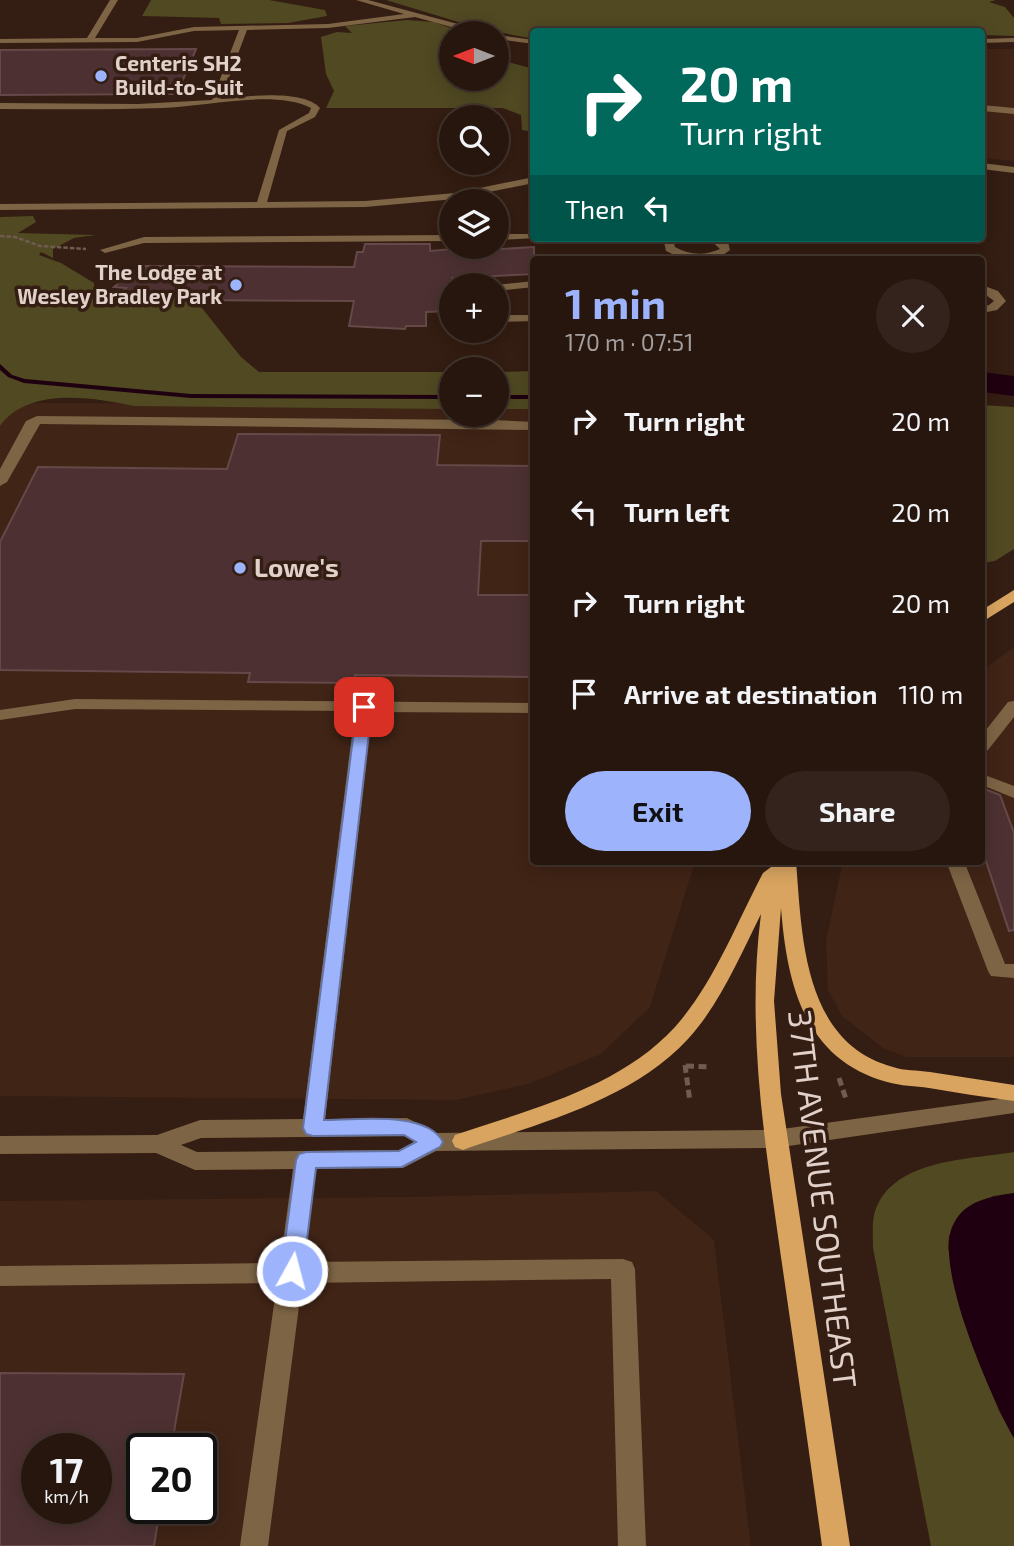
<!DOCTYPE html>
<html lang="en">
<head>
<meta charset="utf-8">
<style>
	:root { --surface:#27160e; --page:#33231c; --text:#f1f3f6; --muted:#a49f9e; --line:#43352e; --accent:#9db4fd }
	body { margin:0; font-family:"Exo 2",sans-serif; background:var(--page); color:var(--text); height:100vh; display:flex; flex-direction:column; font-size:26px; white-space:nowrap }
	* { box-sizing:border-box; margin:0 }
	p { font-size:23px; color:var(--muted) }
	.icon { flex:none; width:38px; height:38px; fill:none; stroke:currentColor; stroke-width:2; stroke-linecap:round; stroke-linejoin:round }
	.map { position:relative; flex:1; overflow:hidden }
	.sheet { position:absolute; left:530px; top:256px; width:455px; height:609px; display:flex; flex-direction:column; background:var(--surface); border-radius:7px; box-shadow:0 4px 18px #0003,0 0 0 2px var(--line) }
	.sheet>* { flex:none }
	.guide { position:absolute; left:530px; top:28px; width:455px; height:214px; border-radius:7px; box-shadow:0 4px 18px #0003,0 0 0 2px var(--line); background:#00695c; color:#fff; overflow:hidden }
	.needle { width:46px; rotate:270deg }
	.buttons { position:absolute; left:439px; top:21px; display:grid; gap:14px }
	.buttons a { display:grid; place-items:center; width:70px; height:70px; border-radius:50%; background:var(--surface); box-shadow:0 4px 18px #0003,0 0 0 2px var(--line); font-size:35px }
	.speed { position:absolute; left:21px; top:1433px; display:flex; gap:14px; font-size:35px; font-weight:700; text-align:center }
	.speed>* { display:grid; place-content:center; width:91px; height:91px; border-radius:50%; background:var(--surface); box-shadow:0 4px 18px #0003,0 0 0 2px var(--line); line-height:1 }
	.speed small { font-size:18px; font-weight:400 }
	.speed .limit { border:4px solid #111; border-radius:10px; background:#fff; color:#111 }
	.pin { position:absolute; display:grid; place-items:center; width:60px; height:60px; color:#fff; margin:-30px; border-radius:14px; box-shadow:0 4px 10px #0006 }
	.me { position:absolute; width:77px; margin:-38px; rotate:7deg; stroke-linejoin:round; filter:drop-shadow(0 0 5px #0008) }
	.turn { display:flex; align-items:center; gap:24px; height:147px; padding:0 35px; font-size:32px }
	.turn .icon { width:91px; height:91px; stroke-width:2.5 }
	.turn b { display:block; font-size:49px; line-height:60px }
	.then { display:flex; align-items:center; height:66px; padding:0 35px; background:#0003; gap:14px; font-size:26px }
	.round { display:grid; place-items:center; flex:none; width:74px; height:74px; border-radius:37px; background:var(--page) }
	.head { display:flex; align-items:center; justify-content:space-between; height:119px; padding:0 35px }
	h1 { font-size:42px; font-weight:700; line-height:52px; color:var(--accent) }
	.action { display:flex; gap:14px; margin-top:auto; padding:14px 35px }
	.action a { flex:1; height:80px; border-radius:42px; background:var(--accent); color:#111; font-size:28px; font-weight:700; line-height:80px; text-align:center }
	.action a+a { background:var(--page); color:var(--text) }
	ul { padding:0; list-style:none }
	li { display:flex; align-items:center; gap:21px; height:91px; padding:0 35px }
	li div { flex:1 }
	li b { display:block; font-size:26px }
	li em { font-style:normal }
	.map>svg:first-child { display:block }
</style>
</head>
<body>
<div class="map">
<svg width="1014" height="1546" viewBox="0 0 1014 1546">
	<rect width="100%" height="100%" fill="#341d12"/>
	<g fill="#402416" fill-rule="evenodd">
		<polygon points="982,49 1014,49 1014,161 982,158"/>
		<polygon points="0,403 451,404 452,415 497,415 497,404 534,404 534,861 698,861 693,868 650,1007 601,1054 528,1084 456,1100 0,1096"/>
		<polygon points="1014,647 1014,1057 906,1057 883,1048 842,1016 828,990 826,941 843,861 982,861 982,671"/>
		<path d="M656,1191L714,1240L751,1546H0V1201L407,1197ZM37,1449H96V1508H37ZM142,1449H201V1508H142Z"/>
	</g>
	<g fill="#504922">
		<polygon points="151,0 269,0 325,10 327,16 288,23 221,24 219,18 142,16"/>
		<polygon points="386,0 996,0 989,2 1005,7 1014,18 1014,36 982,35 982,32 534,32 534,39 478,28"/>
		<polygon points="407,20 433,22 466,33 452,33 452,79 497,79 497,59 534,69 534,132 522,130 521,115 503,108 326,108 334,91 326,74 321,37 337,32 352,33 345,26"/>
		<path d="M33,216L36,222L18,233L96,235L74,238L53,249V258L41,252L39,255L61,263L94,283L96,299L194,298L241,357L259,372H451V409L134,406C94,398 29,386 0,426V217Z"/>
		<polygon points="534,371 534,409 497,409 497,372"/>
		<polygon points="982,405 1014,407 1014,549 995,561 982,563"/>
		<path d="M1014,1152V1193L993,1196L949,1235L948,1248L962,1316L999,1411L1014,1438V1546H931L873,1248C873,1238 872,1225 874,1215C889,1159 967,1160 1014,1152Z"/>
	</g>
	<g fill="#1f0010">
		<polygon points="982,372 1014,376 1014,396 982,392"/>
		<path d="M1014,1193V1438C992,1399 931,1263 954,1223C966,1200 990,1197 1014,1193Z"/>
	</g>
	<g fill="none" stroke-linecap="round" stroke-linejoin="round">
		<g fill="#1f0010" fill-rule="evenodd">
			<polygon points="0,364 12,375 25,379 191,394 452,395 452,399 191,398 24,383 8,377 0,370"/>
			<rect x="497" y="395" width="37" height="4"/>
		</g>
	</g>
	<g fill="#4d3132" stroke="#654848" stroke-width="2" fill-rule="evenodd">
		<polygon points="196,49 177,94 0,95 0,50"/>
		<polygon points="365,244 430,244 430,251 453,249 454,252 534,247 534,274 452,278 452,311 426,312 426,326 406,326 405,329 349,326 354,301 187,300 120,293 126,288 114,287 141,266 354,267 357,252 363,252"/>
		<polygon points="238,434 440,435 437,465 534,466 534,541 481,541 478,595 534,595 534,677 355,675 354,683 248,682 250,673 0,670 0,542 38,467 227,469"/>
		<polygon points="982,788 1000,795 1014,833 1014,930 1009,931 982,849"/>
		<path d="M0,1373L184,1374L171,1449H142V1508H160L154,1546H0ZM37,1449H96V1508H37Z"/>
	</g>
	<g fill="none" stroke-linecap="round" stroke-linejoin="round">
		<polyline stroke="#6f5b51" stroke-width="2.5" stroke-dasharray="4.5 2" stroke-linecap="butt" points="0,236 15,237 40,246 86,249"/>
		<g stroke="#6f5b51" stroke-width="5" stroke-dasharray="8 4.5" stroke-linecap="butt">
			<polyline points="685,1065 690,1102"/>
			<polyline points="686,1066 710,1067"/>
			<polyline points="839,1078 846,1099"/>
		</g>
		<g fill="#7d6445" fill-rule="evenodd">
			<path d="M110,0H118L95,38H137L194,27L328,24L404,14L356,0H368L484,31L473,33L415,17L328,28L247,30L221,99C244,96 304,89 320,108L315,117L287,131L267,202L365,201L455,193L534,177V183L455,199L365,207L0,210V204L257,202L279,130L309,113L311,108C274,89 204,107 162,108C108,110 54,109 0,109V103L138,104L212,100L239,30L194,31L137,42L0,43V39L87,38Z"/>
			<polygon points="497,35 534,40 534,44 497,39"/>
			<polygon points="1014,38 1014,42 982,43 982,39"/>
			<polygon points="982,105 1014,108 1014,114 982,111"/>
			<polygon points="982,163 1014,167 1014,173 982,169"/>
			<polygon points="497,234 534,234 534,238 538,238 497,240"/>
			<polygon points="452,235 452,241 144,243 105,253 100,250 144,237"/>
			<path d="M669,238H683L674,243L675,247C690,255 704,256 720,249L708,238H721L728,242L730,250C713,264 685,261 666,251L664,242Z"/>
			<polygon points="534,281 534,287 497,291 495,285"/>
			<polygon points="982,285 998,291 1006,301 997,310 982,313 982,307 989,305 994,301 982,292"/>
			<polygon points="497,311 503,315 534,315 534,321 497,322"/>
			<polygon points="37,416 494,420 534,422 534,430 40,424 7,482 0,486 0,469 26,421"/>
			<path d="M75,699L534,703V713L372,712L325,1119L407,1118L436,1133L775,1130L1014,1097V1113L775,1148L436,1151L403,1168L316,1169L304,1262L623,1259L632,1262L635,1269L646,1546H618L611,1279L302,1283L268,1546H240L277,1283L0,1286V1266L280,1263L293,1169L195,1170L156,1153L0,1154V1136L157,1135L200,1120L303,1119L355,711L75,709L0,720V710ZM404,1136L414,1142L400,1150L197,1152L181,1145L201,1138Z"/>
			<polygon points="1014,701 1014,717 988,750 982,751 982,735 1008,702"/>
			<polygon points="982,774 1014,786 1014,798 982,785"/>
			<polygon points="946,861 964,861 1005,964 1014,964 1014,978 991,976 988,971"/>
		</g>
		<g fill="#d8a460" fill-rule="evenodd">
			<polygon points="1014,590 1014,602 982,622 982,610"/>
			<path d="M773,861H796C802,936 803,1043 893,1067C904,1071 917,1070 930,1072C958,1076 986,1081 1014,1085V1101C986,1097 957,1093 929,1088C915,1086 901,1086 887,1082C804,1059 787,984 781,908L774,1001L781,1094L850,1546H822C809,1450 795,1353 781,1257C765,1143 746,1030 761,914C740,956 720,1004 688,1039C632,1099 547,1121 471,1147L463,1150L455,1147L452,1141L455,1135C531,1109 619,1088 675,1027C714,983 736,924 763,873L771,867Z"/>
		</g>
	</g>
	<path fill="#9db4fd" stroke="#6675a4" stroke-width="2" d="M364,702L372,707L324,1120C354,1120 427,1110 443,1142L440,1147L402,1167L316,1168L303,1271L300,1278L292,1280L285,1278L281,1271L296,1160L299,1154L306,1152L399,1151L416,1142L404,1135L313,1136L306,1134L303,1128L357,707Z"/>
	<g fill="#9db4fd" stroke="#341d12" stroke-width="2.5">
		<circle cx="101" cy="76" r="7"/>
		<circle cx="236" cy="285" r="7"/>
		<circle cx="240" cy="568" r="7"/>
	</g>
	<g text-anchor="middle" stroke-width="7" stroke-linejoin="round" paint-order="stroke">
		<g font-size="21" font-weight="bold" fill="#e1d1ca" stroke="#341d12" text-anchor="start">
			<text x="115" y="71">Centeris SH2<tspan x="115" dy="24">Build-to-Suit</tspan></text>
			<text x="222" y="280" text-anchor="end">The Lodge at<tspan x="222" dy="24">Wesley Bradley Park</tspan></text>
		</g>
		<g font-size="26" font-weight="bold" fill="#e1d1ca" stroke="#341d12" text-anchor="start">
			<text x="254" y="577">Lowe's</text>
		</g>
		<g font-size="32" fill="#e1d1ca" stroke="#341d12">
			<text transform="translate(822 1199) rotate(83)" y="11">37TH AVENUE SOUTHEAST</text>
		</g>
	</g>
</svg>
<div class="buttons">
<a><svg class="needle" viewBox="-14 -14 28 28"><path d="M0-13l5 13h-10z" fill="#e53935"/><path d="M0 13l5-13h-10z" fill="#a49f9e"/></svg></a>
<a><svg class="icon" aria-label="search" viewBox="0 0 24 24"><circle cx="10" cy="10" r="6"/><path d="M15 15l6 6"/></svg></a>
<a><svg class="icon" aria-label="layers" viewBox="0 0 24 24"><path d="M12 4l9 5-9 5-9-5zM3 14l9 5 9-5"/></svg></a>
<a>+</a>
<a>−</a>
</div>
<div class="speed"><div>17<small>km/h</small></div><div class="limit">20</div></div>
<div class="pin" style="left:364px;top:707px;background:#d93025"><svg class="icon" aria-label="arrive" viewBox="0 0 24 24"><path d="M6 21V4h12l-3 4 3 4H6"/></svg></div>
<svg class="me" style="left:292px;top:1271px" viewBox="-20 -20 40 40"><circle r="17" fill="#9db4fd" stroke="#fff" stroke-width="3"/><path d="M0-11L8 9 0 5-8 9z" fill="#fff"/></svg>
<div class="guide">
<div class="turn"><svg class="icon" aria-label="right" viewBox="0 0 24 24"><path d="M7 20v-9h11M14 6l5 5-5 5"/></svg><div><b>20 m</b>Turn right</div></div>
<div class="then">Then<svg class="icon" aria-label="left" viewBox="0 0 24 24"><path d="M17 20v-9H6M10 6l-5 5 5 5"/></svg></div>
</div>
<section class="sheet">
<div class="head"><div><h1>1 min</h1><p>170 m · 07:51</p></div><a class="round"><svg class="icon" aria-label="close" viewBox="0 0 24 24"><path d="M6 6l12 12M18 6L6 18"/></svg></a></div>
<ul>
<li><svg class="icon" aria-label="right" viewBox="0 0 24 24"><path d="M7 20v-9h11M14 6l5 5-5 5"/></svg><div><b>Turn right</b></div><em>20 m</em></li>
<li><svg class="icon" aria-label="left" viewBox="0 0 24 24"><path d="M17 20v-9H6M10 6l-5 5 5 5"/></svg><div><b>Turn left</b></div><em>20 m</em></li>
<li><svg class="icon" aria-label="right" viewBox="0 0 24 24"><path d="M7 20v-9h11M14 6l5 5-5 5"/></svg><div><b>Turn right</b></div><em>20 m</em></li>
<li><svg class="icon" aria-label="arrive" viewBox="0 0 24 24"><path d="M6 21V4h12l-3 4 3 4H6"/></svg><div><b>Arrive at destination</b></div><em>110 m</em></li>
</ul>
<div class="action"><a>Exit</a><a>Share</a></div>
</section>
</div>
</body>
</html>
